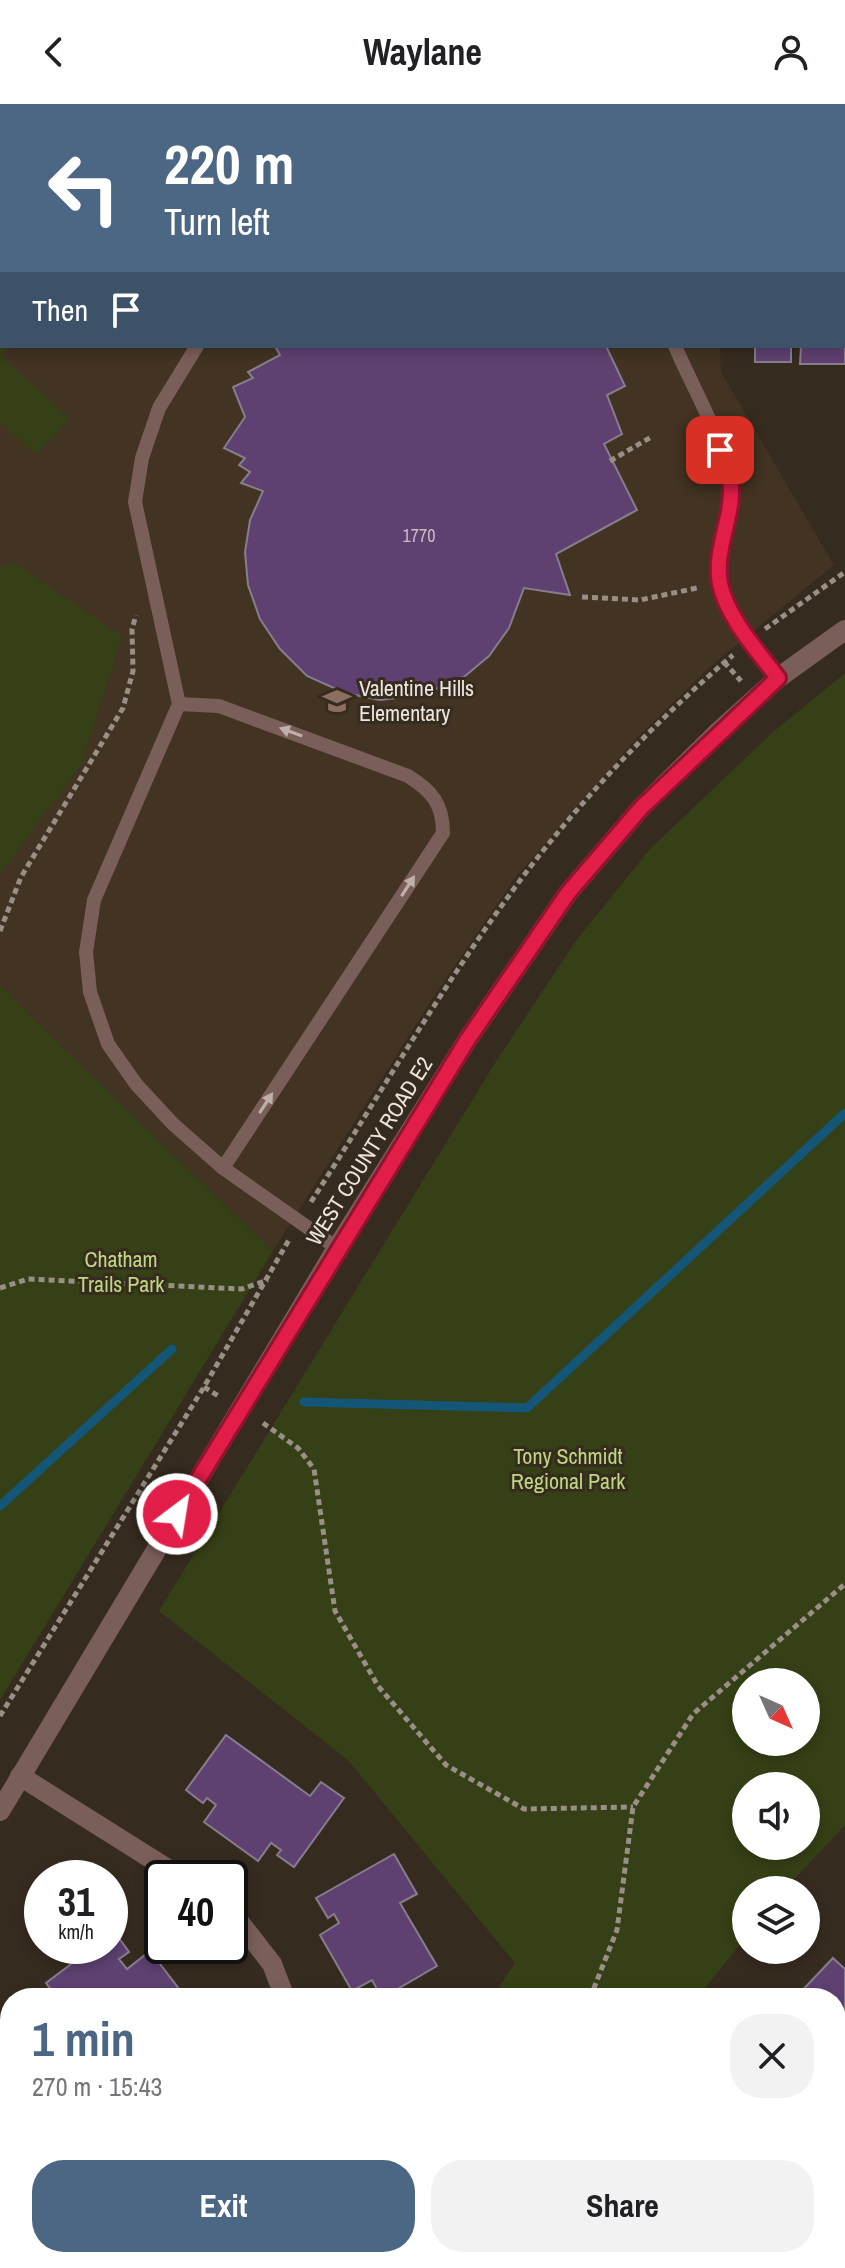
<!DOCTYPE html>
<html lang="en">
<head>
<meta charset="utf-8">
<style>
	:root { --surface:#fff; --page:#f2f2f2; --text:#202124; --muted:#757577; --accent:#4c6784 }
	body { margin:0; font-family:"Archivo Narrow",sans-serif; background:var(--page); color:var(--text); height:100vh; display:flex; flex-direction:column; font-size:30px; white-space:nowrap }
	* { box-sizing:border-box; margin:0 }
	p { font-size:26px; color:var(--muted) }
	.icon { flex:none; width:44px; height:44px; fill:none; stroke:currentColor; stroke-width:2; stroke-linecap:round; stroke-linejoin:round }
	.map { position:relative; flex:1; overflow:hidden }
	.details { position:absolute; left:0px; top:1884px; width:846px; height:280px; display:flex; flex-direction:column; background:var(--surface); border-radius:32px 32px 0 0; box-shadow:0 4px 12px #0003 }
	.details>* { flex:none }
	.banner { position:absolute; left:0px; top:0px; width:846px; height:244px; box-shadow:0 4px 12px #0003; background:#4c6784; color:#fff; overflow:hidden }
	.needle { width:52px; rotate:135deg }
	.fabs { position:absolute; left:732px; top:1564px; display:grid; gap:16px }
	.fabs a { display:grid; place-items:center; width:88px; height:88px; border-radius:50%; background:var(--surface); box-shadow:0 4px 12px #0003; font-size:40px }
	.speed { position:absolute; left:24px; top:1756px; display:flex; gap:16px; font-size:40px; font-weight:700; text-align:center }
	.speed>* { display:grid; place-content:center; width:104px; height:104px; border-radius:50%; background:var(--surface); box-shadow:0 4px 12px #0003; line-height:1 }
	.speed small { font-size:20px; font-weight:400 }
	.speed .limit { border:4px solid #111; border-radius:12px; background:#fff; color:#111 }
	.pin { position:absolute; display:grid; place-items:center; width:68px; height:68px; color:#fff; margin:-34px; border-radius:16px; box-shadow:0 4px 12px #0006 }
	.me { position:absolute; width:88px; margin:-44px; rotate:31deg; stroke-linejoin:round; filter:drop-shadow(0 0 6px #0008) }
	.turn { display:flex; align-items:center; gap:28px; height:168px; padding:0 32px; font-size:36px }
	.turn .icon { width:104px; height:104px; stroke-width:2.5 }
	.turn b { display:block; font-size:56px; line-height:68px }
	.then { display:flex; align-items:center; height:76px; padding:0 32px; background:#0003; gap:16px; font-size:30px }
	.round { display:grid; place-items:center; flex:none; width:84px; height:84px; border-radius:32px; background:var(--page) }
	.overview { display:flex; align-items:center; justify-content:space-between; height:136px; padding:0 32px }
	h1 { font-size:48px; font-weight:800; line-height:60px; color:var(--accent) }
	.primary-button { display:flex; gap:16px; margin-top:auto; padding:16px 32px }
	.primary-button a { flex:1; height:92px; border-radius:32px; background:var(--accent); color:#fff; font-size:32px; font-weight:800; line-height:92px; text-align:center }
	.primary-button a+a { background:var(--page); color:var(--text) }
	header { display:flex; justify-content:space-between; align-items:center; height:104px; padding:0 32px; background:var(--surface); font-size:36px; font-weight:800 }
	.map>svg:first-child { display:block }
</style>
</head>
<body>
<header><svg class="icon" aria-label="back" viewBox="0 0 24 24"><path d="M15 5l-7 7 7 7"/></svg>Waylane<svg class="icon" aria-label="person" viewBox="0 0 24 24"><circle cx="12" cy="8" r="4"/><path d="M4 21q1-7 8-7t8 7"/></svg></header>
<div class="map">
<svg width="845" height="2164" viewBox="0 0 845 2164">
	<rect width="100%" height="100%" fill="#362b1f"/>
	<polygon fill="#423322" points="0,0 512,0 515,2 2,2 2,242 720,242 721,268 834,461 711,562 639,632 515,774 431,897 273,1147 0,882"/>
	<g fill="#354016" fill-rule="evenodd">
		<polygon points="2,103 2,242 9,242 1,252 71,315 36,351 0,318 0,105"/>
		<polygon points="15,459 122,532 81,661 0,770 0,462"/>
		<path d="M845,569V1721L784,1786H746V1833L697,1894H492L515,1859L348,1656L159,1507L495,959L575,838L650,745L772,629ZM806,1578V1638H746V1578ZM806,1682V1742H746V1682Z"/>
		<polygon points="0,882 273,1147 0,1596"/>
		<polygon points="439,2154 579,2154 575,2164 435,2164"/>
	</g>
	<polygon fill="#145678" points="0,1919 10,1923 10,2075 0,2068"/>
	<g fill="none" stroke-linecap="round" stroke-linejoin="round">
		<g stroke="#145678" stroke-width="9">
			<polyline points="304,1298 527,1304 845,1009"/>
			<polyline points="0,1402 172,1245"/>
		</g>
	</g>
	<g fill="#5e4171" stroke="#867d8d" stroke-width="2">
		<polygon points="845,219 845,260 800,260 801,242 844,242"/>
		<polygon points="275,242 606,242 625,282 607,291 622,330 604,340 637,406 556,450 570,491 524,484 509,524 489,552 464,573 422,591 380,596 345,589 307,572 280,545 260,515 248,481 245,448 250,416 263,387 241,379 250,368 239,361 245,354 224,344 245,313 233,283 253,274 248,268 280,251"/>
		<rect x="755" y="242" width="36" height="16"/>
		<polygon points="226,1631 310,1692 321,1678 344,1694 294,1763 277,1751 281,1746 271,1739 258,1757 204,1718 216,1701 207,1694 203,1699 186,1686"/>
		<polygon points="394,1750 417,1790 400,1799 437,1862 382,1894 372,1876 352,1887 320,1831 339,1819 334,1810 328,1814 316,1794"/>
		<polygon points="114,1827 129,1848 119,1855 127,1865 150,1847 186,1894 57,1894 46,1879 95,1842 110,1842 110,1830"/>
		<polygon points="833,1854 845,1865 845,1910 840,1905 836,1909 836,1894 795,1894"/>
		<polygon points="313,2154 386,2154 380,2164 313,2164 317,2157"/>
		<polygon points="722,2154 751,2154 759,2164 709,2164"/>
	</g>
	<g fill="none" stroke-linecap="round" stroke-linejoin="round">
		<g stroke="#998f86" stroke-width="5" stroke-dasharray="6 4" stroke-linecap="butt">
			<polyline points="610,357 653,332"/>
			<polyline points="582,493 640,496 697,484"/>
			<polyline points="765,525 845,468"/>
			<polyline points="724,558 741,577"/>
			<polyline points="0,827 21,773 123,604 133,567 132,525 136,511"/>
			<path d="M311,1098C383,986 450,868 531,762C590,686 659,614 733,551"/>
			<polyline points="0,1184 28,1175 242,1185 268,1176"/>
			<polyline points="204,1283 220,1293"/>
			<polyline points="263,1319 298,1344 314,1365 335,1507 378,1582 446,1661 524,1705 633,1703"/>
			<polyline points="0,1612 204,1283 290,1134"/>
			<polyline points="590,1894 617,1826 633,1703 693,1610 845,1480"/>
			<polyline points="506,2154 510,2164"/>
		</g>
		<g stroke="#7a5e59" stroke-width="14">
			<polyline points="197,242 159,304 142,354 135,398 179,600 94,796 86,848 90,888 108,940 136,980 173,1020 223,1064 337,1144"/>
			<path d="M675,242C690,278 726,341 730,378C732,401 722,422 719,444C714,496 749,535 778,574"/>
			<path d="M179,600L219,602L408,672C432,687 443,700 443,729L223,1064"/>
		</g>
		<g stroke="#7a5e59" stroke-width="20">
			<polyline points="566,0 570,2"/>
			<polyline points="844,86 845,85"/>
			<polyline points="20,1672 182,1774"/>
			<polyline points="230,1806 272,1860 285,1894"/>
			<polyline points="845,2072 842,2088 845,2103"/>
			<polyline points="171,2164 191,2154"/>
			<polyline points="212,2164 213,2154"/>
		</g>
		<polyline stroke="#7a5e59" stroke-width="20" points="0,1707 337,1144 468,935 568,789 641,704 716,630 778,574 845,526"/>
	</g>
	<defs><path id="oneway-solid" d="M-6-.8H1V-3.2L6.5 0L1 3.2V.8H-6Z" transform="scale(2)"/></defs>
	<g fill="#bfafa9">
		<use href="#oneway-solid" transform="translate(291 628) rotate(-160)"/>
		<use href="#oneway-solid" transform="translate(408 782) rotate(-57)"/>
		<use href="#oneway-solid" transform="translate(266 999) rotate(-57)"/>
	</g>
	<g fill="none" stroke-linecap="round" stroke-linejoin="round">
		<defs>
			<path id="route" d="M177,1410L468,935L568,789L641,704L778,574C757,546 728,515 720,480C713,444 736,410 730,375C728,366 723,356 720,346"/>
		</defs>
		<use href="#route" stroke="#92132f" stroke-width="20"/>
		<use href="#route" stroke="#e11d48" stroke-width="14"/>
	</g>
	<defs>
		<symbol id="school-bare" viewBox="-9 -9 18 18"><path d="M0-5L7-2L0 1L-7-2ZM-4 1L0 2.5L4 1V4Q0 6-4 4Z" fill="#8d6e63" stroke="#362b1f" stroke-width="2.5" paint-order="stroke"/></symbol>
	</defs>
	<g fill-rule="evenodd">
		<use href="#school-bare" x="317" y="577" width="40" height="40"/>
	</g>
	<g text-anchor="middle" stroke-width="6" stroke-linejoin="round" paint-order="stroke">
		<g font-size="18" fill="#c9bcc3">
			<text x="419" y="438">1770</text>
		</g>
		<g font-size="22" fill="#ede5de" stroke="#362b1f" text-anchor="start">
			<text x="359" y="592">Valentine Hills<tspan x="359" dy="25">Elementary</tspan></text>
		</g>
		<g font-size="22" fill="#ede5de" stroke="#362b1f">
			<text transform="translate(369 1047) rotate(-58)" y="8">WEST COUNTY ROAD E2</text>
		</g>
		<g font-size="22" fill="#bfd781" stroke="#362b1f">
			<text x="121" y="1163">Chatham<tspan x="121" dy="25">Trails Park</tspan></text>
			<text x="568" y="1360">Tony Schmidt<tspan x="568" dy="25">Regional Park</tspan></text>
		</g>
	</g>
</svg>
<div class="fabs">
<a><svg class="needle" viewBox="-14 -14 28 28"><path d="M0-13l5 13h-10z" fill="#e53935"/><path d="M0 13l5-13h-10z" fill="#757577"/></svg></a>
<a><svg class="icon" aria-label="sound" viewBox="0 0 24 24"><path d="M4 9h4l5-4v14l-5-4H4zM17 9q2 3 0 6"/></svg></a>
<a><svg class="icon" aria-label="layers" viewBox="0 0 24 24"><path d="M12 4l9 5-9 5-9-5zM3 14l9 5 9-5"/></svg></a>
</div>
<div class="speed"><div>31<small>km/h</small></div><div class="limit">40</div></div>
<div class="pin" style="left:720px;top:346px;background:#d93025"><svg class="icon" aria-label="arrive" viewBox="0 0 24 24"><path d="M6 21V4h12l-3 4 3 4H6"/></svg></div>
<svg class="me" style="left:177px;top:1410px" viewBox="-20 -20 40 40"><circle r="17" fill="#e11d48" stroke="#fff" stroke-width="3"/><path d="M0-11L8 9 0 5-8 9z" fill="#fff"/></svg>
<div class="banner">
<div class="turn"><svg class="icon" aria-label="left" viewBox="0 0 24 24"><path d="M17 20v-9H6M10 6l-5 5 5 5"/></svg><div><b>220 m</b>Turn left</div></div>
<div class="then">Then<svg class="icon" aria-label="arrive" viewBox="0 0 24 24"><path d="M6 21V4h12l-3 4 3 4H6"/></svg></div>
</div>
<section class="details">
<div class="overview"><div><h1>1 min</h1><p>270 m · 15:43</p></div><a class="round"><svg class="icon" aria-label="close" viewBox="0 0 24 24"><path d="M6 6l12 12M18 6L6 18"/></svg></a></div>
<div class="primary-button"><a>Exit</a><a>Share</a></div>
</section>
</div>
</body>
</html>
